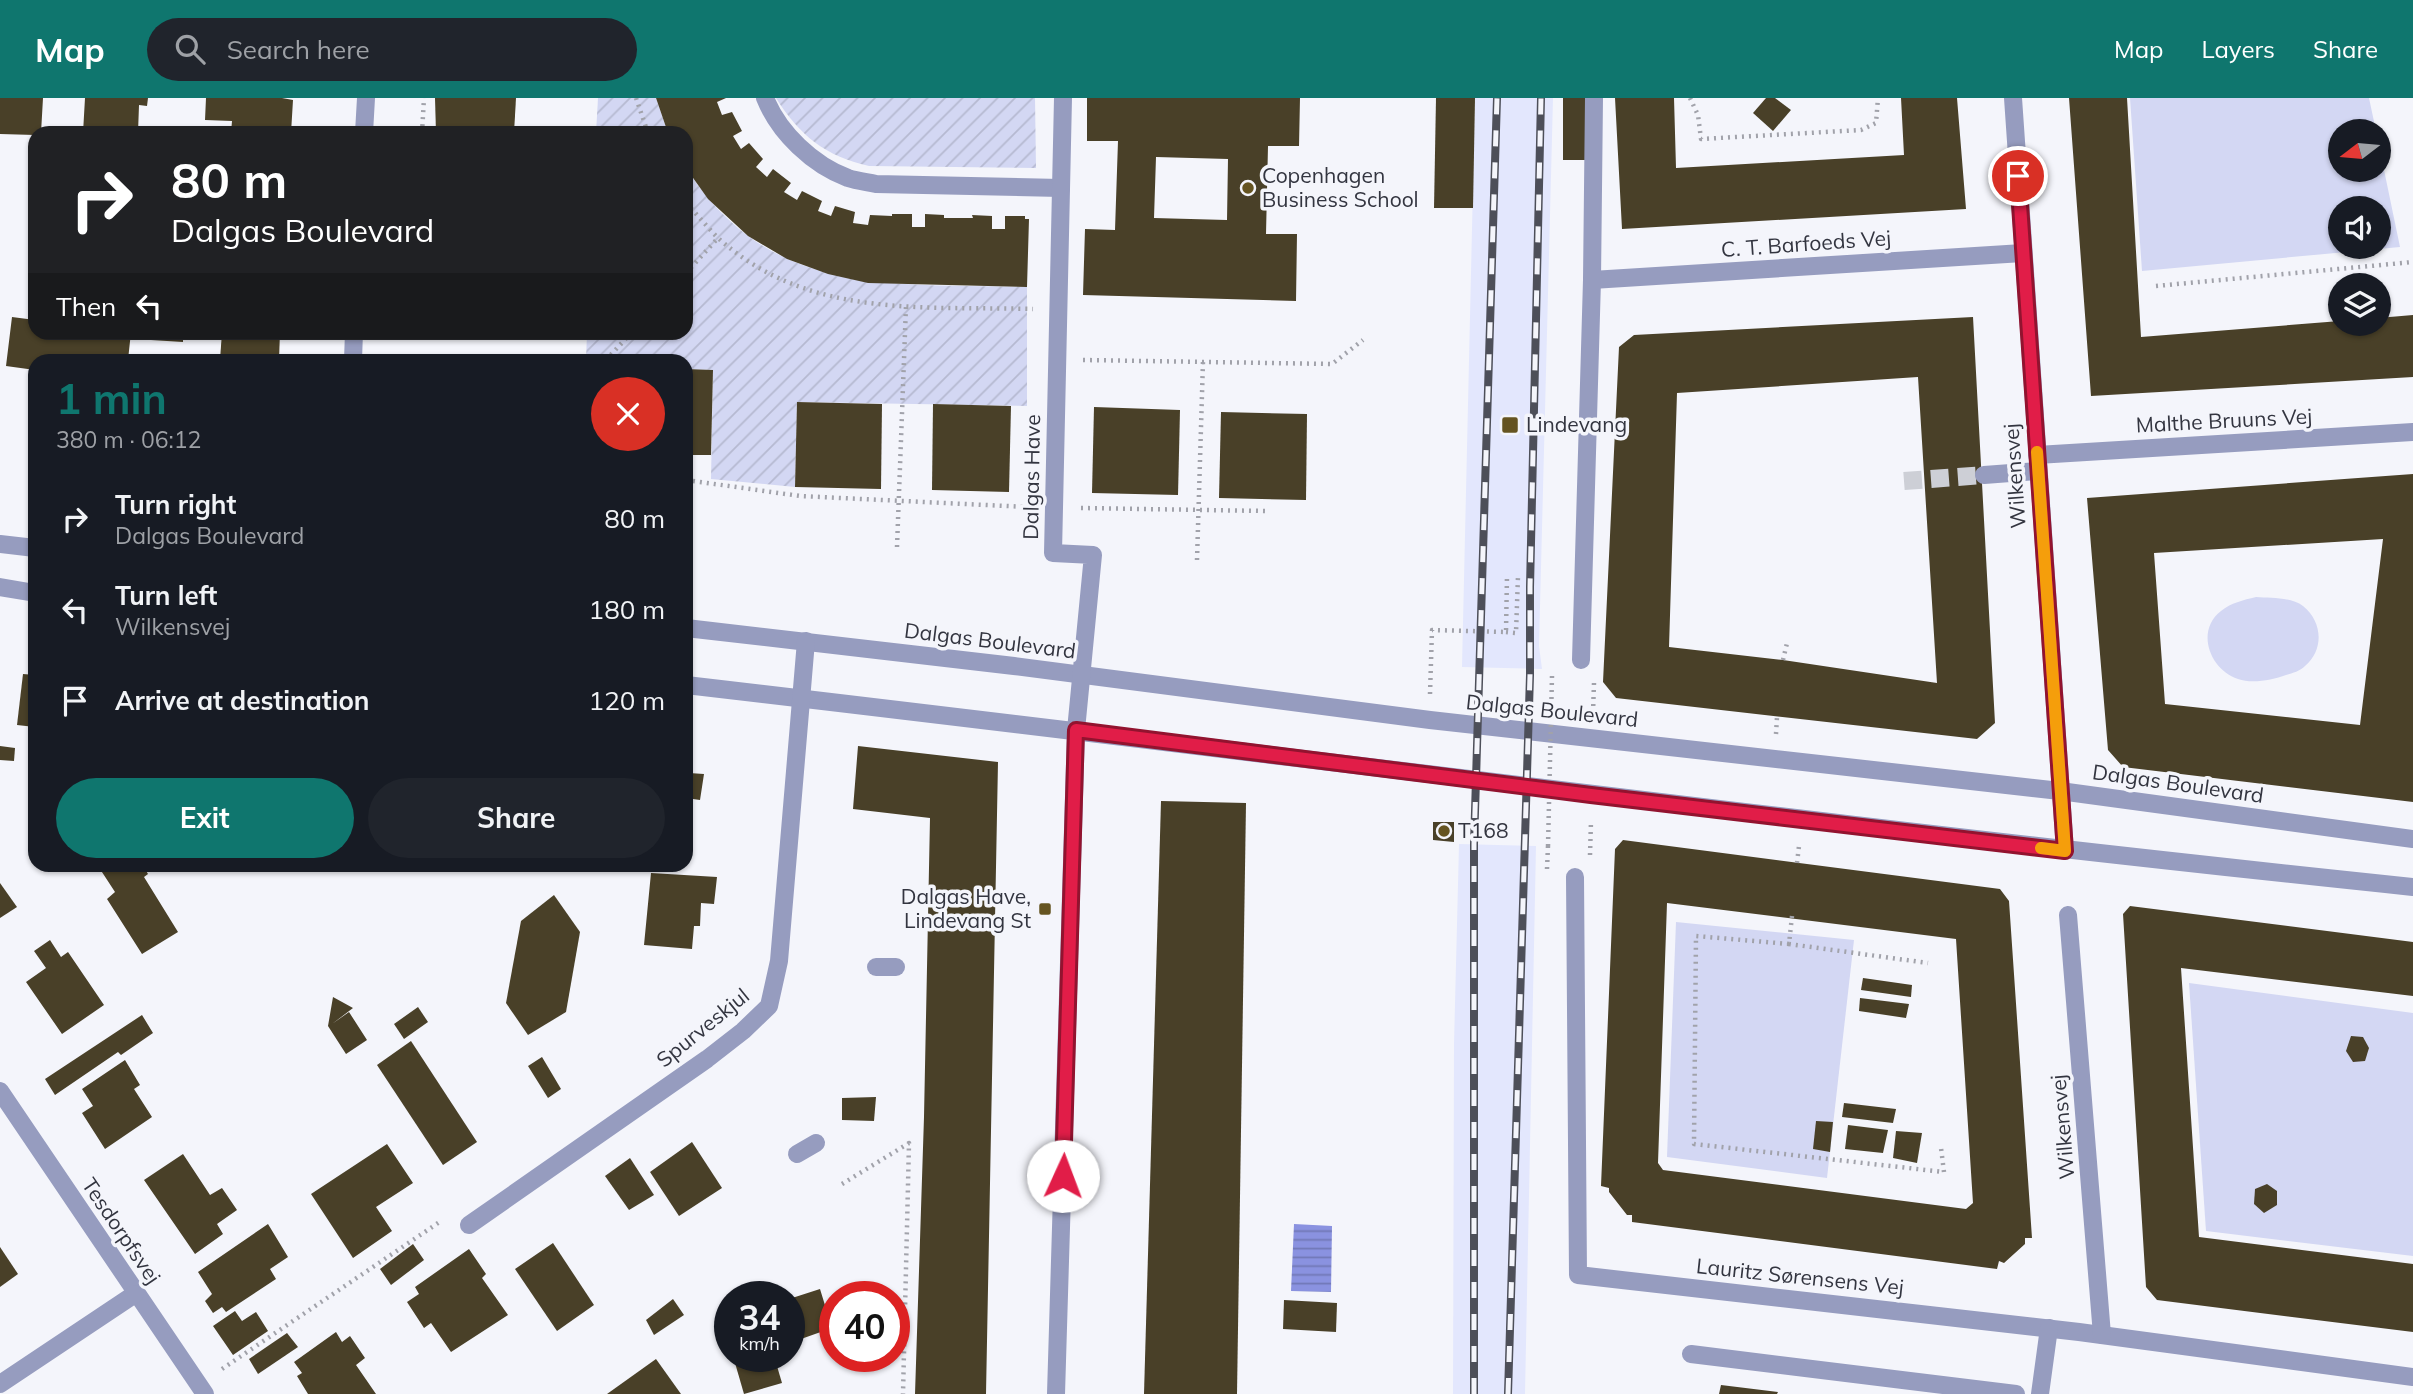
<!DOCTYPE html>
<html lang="en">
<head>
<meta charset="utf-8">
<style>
	:root { --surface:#171b24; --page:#20242c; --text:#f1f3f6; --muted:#9ea1a6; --accent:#0f766e }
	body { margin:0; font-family:Mulish,sans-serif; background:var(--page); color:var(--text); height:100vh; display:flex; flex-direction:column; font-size:26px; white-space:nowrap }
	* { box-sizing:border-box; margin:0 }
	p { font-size:23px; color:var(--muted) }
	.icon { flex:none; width:38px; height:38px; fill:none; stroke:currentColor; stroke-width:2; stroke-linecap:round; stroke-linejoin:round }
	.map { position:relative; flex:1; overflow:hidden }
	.sheet { position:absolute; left:28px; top:256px; width:665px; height:518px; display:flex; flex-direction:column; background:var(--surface); border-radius:21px; box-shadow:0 2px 5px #0004 }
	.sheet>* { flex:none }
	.banner { position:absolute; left:28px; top:28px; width:665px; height:214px; border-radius:21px; box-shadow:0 2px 5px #0004; background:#202124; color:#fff; overflow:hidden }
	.needle { width:46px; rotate:254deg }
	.buttons { position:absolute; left:2328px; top:21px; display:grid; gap:14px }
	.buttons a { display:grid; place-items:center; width:63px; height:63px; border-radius:50%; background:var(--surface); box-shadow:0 2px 5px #0004; font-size:35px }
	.speed { position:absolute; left:714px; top:1183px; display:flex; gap:14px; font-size:35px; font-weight:700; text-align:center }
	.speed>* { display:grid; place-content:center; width:91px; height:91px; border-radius:50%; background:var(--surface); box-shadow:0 2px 5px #0004; line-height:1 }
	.speed small { font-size:18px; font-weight:400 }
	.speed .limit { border:10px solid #d22; background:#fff; color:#111 }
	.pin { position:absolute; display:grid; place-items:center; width:60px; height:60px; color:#fff; margin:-30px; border:4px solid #fff; border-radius:50%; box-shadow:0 2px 7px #0007 }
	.me { position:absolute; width:77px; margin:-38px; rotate:2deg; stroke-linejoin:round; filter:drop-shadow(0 0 5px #0008) }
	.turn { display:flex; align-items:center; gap:24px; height:147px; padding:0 28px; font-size:32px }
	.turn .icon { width:91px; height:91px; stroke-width:2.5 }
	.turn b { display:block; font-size:49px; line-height:60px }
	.then { display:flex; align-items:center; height:66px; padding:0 28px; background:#0003; gap:14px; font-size:26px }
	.round { display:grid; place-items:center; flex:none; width:74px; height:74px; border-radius:37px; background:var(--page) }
	.overview { display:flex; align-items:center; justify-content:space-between; height:119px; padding:0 28px }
	h1 { font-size:42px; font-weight:700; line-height:52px; color:var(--accent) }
	.cta { display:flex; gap:14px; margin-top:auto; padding:14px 28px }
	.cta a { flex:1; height:80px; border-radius:42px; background:var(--accent); color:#fff; font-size:28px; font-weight:700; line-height:80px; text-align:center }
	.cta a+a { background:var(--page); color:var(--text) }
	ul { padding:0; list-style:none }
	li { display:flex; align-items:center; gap:21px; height:91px; padding:0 28px }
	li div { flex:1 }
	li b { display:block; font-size:26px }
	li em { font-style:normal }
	header { display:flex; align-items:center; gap:42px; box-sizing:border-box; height:98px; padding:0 35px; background:var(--accent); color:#fff }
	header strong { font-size:33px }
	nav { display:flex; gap:38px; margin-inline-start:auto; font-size:24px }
	.search { width:490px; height:63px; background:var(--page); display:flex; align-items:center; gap:18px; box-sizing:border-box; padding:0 24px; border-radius:38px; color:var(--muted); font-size:26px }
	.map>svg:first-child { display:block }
</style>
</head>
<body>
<header>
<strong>Map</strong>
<div class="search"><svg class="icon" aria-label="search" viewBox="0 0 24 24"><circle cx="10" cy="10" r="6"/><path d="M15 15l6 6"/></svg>Search here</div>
<nav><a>Map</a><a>Layers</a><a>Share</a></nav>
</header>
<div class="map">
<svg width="2413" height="1296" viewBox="0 0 2413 1296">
	<defs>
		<pattern id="garden-furrows" width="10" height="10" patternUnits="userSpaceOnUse" patternTransform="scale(1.75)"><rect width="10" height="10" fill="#d3d7f3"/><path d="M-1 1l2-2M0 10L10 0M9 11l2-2" fill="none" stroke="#b6b9d1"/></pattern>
		<pattern id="water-rules" width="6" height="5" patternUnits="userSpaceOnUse" patternTransform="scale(1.75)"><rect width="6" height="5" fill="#8a92e0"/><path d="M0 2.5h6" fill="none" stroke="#7178b7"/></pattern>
	</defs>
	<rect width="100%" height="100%" fill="#f4f5fb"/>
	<g fill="#e3e7fd">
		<polygon points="1475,0 1553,0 1539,548 1542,571 1462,569"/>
		<polygon points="1459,746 1536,748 1525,1296 1453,1296 1454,946"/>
	</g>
	<g fill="#d3d7f3" fill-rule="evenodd">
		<path d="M2130,0H2369L2376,33H2340V72H2378V43L2400,149L2142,173ZM2340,110H2378V149H2340Z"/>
		<path d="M2256,499C2270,500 2291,499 2303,508C2323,524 2324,552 2305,568C2300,573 2293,575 2286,577C2272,582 2252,586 2238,581C2210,572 2195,533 2221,513C2231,505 2243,502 2256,499Z"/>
		<polygon points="1676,824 1854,842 1827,1080 1667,1059"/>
		<polygon points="2189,885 2413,915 2413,1158 2206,1133"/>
	</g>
	<g fill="url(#garden-furrows)">
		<polygon points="598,0 656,0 668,35 596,35"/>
		<path d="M776,0H1035L1036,70L869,68C825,58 800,38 776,0Z"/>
		<path d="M686,70C771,201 890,185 1027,189V308L797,304L795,389L711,381L713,272L686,271V262H586L587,235L686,234Z"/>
	</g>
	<polygon fill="url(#water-rules)" points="1294,1126 1332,1128 1331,1194 1291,1193"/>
	<g fill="#494028" fill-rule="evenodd">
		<polygon points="0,0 43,0 41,35 35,35 35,37 0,36"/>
		<polygon points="85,0 148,0 147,8 139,7 138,35 83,35"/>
		<polygon points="206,0 282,0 293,2 291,35 231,35 232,23 205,22"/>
		<polygon points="435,0 516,0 514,35 436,35"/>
		<polygon points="656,0 726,0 717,4 722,17 732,14 742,33 733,38 741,51 749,45 763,61 756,69 767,79 773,71 791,85 784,94 797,102 802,93 822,103 818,113 831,118 835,108 855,114 853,125 868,127 870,117 892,118 892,116 912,116 912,129 925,129 925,116 944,117 944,120 973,120 972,117 992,118 992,131 1005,131 1005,118 1025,118 1025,121 1029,121 1027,189 868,185 828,176 787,161 748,138 708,101 686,70 686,35 668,35"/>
		<path d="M1087,0H1300L1299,48H1268L1266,136H1297L1296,203L1083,197L1085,131L1115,132L1118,43H1087ZM1156,59L1228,61L1227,122L1154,120Z"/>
		<polygon points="1436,0 1475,0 1473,110 1434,110"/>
		<rect x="1563" y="0" width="22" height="62"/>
		<polygon points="1615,0 1674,0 1676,70 1904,57 1901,0 1957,0 1966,111 1622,131"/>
		<polygon points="1766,0 1775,0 1791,12 1773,33 1753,15"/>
		<polygon points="2069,0 2127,0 2141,239 2340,223 2340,226 2378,226 2378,220 2413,217 2413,279 2091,298"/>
		<polygon points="12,219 35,222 35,234 131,234 128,262 35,262 35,272 6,268"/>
		<path d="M1973,219L1995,625L1977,641L1616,600L1603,584L1619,249L1634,237ZM1918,279L1937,585L1783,562L1669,549L1677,295Z"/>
		<polygon points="135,234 183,234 183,244 135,241"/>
		<polygon points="222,234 280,234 279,262 220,262"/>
		<polygon points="686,271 713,272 711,357 686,357"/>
		<polygon points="797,304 882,306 881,391 795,389"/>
		<polygon points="933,306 1011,308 1009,394 932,392"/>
		<polygon points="1094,309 1180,312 1178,397 1092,395"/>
		<polygon points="1221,314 1307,316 1306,402 1219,400"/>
		<path d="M2413,376V704L2123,669L2108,652L2087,400ZM2383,441L2360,627L2165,606L2154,455Z"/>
		<polygon points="23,576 35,577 35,629 17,627"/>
		<polygon points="0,648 15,650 14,663 0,662"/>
		<polygon points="858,648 998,664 986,1296 915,1296 924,1019 930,720 853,711"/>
		<polygon points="686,663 690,663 689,675 704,676 700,702 686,700"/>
		<polygon points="1161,703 1246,705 1237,1296 1144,1296"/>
		<polygon points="1433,724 1454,724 1454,744 1433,742"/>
		<path d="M1623,742L2000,791L2009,803L2032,1140H2025V1146L2004,1165L1999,1163L1997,1171L1632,1124V1117H1627L1609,1094V1090L1601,1088L1615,751ZM1667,805L1956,841L1973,1105L1966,1111L1663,1072L1658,1065Z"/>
		<polygon points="107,766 142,766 148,776 144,779 178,834 142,856 107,801 115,794 100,771"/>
		<polygon points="651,775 717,779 714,806 701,805 700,828 694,828 692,851 644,847"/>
		<polygon points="0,785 17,809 0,820"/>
		<polygon points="554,797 580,834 566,914 528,937 506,905 521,823"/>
		<polygon points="2130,808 2413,844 2413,898 2181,870 2199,1139 2413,1166 2413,1234 2157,1202 2146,1189 2123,816"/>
		<polygon points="50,842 61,859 68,854 104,907 62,936 26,884 46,870 34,853"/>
		<polygon points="1863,880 1912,887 1911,899 1861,892"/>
		<polygon points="333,899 353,910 332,926 349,914 367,942 346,956 328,928"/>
		<polygon points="1860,900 1909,906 1906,920 1859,913"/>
		<polygon points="418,909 428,924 404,941 394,926"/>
		<polygon points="142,917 153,935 121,957 118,954 55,997 45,981"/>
		<polygon points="2351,938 2363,939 2369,950 2365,963 2353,964 2346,953"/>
		<polygon points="411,943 477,1044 443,1067 377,967"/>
		<polygon points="542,959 561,991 548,1000 528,968"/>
		<polygon points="125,962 140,987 134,991 152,1019 105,1051 82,1015 93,1008 82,991"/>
		<polygon points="876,999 874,1023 842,1022 842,1000"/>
		<polygon points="1844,1005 1896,1011 1893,1025 1842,1019"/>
		<polygon points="1816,1023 1833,1024 1830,1054 1813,1051"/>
		<polygon points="1848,1027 1888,1032 1883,1055 1845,1051"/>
		<polygon points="1896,1033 1922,1035 1917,1065 1893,1060"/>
		<polygon points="692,1044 722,1090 679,1118 650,1074"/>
		<polygon points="387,1046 413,1085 376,1109 392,1133 353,1160 311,1096"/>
		<polygon points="183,1056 210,1097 222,1090 237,1112 217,1126 223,1136 195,1156 144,1082"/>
		<polygon points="630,1060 654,1097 629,1112 605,1078"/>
		<polygon points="2267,1086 2277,1093 2277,1107 2264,1115 2254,1106 2255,1091"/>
		<polygon points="268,1126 288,1159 270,1171 276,1181 226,1214 222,1209 213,1215 205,1203 212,1196 198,1174"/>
		<polygon points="553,1145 594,1207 557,1233 515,1171"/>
		<polygon points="413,1146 424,1162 391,1187 380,1171"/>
		<polygon points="0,1149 18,1176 0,1189"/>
		<polygon points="469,1151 486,1176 482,1180 508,1217 451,1254 431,1225 424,1230 407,1204 419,1196 415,1189"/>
		<polygon points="820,1191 832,1230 801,1241 797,1228 789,1231 789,1201"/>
		<polygon points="673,1201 684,1217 654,1237 646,1222"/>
		<polygon points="1284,1202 1337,1205 1336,1234 1283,1231"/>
		<polygon points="235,1213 242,1223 256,1214 268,1233 233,1257 213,1228"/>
		<polygon points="336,1234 342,1244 350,1238 365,1260 356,1267 376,1296 308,1296 297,1278 302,1275 294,1264"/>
		<polygon points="287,1235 298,1249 258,1276 249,1261"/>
		<polygon points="733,1258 774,1258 782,1285 744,1296"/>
		<polygon points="656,1261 681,1296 607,1296"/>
		<polygon points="1721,1287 1778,1294 1777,1296 1719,1296"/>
	</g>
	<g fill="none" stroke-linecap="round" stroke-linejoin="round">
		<polyline stroke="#cdcfd6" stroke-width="18" stroke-dasharray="18 9" stroke-linecap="butt" points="1904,383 1984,377"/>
		<g stroke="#a1a2aa" stroke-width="4.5" stroke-dasharray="2 5" stroke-linecap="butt">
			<polyline points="636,0 648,35"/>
			<polyline points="1690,0 1698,17 1701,41 1861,32 1876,25 1878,0"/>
			<polyline points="422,35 424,0"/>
			<path d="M686,105C697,116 707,129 718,140C808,221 921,208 1033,211"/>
			<polyline points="686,175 718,140"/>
			<polyline points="2156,188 2413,164"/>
			<polyline points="606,262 632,234"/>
			<polyline points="1083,262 1332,266 1363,242"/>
			<polyline points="686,382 800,398 1027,409"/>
			<polyline points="1081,410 1266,413"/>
			<polyline points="897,449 906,208"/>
			<polyline points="1197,462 1203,263"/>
			<polyline points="1506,534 1516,535 1518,478"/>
			<polyline points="1783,562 1787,545"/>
			<polyline points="1430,596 1432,532 1506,534 1507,478"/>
			<polyline points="1593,615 1594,585"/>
			<polyline points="1776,636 1777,619"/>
			<polyline points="1590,757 1591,723"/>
			<polyline points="1797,765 1799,748"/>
			<polyline points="1547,771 1548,748"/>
			<polyline points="1792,818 1789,846 1928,865"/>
			<polyline points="1789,846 1696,838 1694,1046 1944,1074 1941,1050"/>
			<polyline points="842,1086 909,1045 903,1296"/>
			<polyline points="222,1271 441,1123"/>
		</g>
		<g stroke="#969cbf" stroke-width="18">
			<path d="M765,0C779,35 813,67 848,80C857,83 867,84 876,86L1061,90"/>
			<polyline points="2013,0 2065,753"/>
			<polyline points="364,35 366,0"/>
			<polyline points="1592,182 2023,155"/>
			<polyline points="353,262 354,234"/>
			<polyline points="2037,357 2413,334"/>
			<polyline points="1984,377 2038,373"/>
			<polyline points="0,446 35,450"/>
			<polyline points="0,489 35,495"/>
			<polyline points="686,530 1014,568 1430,622 2060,693 2413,741"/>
			<polyline points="1581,562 1592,182 1594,0"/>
			<path d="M686,587C1262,654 1836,729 2413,789"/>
			<polyline points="1575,779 1578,1177 2079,1234 2413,1279"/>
			<polyline points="2068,817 2102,1237"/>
			<polyline points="876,869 896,869"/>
			<polyline points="0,993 205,1296"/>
			<polyline points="797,1056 816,1045"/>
			<polyline points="469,1127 707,961 743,933 769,908 779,863 806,543"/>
			<polyline points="1691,1256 2016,1296"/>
			<polyline points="0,1286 135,1196"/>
			<polyline points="1056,1296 1076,632 1093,457 1053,455 1063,0"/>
			<polyline points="2040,1296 2049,1230"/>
		</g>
		<defs>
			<g id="rail">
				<polyline points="1474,1296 1474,746 1497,0"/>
				<polyline points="1508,1296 1530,577 1530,489 1541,0"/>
			</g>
		</defs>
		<use href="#rail" stroke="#4d4f59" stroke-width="8"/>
		<use href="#rail" stroke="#f4f5fb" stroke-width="5" stroke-dasharray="16" stroke-linecap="butt"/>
		<polyline stroke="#a1a2aa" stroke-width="4.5" stroke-dasharray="2 5" stroke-linecap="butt" points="1548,748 1552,578"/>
	</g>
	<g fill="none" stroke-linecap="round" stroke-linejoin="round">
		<defs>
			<polyline id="route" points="1063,1078 1076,632 1591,697 2065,753 2018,78"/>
		</defs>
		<use href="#route" stroke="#92132f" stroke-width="18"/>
		<use href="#route" stroke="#e11d48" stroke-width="12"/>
		<polyline stroke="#f59e0b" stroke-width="12" points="2037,354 2065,753 2041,750"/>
	</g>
	<g fill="#655421" stroke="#f4f5fb" stroke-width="2.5">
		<circle cx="1248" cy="90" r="7"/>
		<rect x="1501" y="318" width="18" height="18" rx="3.5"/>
		<circle cx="1444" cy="733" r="7"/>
		<rect x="1038" y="804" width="14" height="14" rx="3.5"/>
	</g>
	<g text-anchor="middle" stroke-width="7" stroke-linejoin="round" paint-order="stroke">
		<g font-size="21" fill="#333540" stroke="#f4f5fb" text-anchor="start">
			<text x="1262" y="85">Copenhagen<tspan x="1262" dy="24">Business School</tspan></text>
			<text x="1526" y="334">Lindevang</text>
			<text x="1458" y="740">T168</text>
			<text x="1031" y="806" text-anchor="end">Dalgas Have,<tspan x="1031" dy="24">Lindevang St</tspan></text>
		</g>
		<g font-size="21" fill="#333540" stroke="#f4f5fb">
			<text transform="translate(1806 146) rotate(-4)" y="7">C. T. Barfoeds Vej</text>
			<text transform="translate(2224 323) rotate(-3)" y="7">Malthe Bruuns Vej</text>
			<text transform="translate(2015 378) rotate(-94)" y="7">Wilkensvej</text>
			<text transform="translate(1032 379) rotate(-89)" y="7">Dalgas Have</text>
			<text transform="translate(990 543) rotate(7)" y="7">Dalgas Boulevard</text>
			<text transform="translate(1552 613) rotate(6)" y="7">Dalgas Boulevard</text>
			<text transform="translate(2178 686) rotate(8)" y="7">Dalgas Boulevard</text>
			<text transform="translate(703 930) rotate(-39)" y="7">Spurveskjul</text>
			<text transform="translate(2063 1029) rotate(-95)" y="7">Wilkensvej</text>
			<text transform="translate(121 1133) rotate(56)" y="7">Tesdorpfsvej</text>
			<text transform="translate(1800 1179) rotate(6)" y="7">Lauritz Sørensens Vej</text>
		</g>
	</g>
</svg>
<div class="buttons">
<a><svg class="needle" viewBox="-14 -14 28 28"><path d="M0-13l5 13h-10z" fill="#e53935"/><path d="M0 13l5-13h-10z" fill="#9ea1a6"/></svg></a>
<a><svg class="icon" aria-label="sound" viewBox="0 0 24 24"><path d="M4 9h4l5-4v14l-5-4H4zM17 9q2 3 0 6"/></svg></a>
<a><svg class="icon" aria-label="layers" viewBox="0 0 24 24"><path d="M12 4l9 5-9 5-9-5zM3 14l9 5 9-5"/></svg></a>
</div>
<div class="speed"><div>34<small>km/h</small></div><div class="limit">40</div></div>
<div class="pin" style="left:2018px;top:78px;background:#d93025"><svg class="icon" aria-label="arrive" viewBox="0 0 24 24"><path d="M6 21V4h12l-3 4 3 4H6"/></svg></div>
<svg class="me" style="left:1063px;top:1078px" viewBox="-20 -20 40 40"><circle r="19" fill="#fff"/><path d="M0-13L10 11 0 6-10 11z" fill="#e11d48"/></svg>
<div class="banner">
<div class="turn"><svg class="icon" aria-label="right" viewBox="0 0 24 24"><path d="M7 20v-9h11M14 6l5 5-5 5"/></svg><div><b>80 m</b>Dalgas Boulevard</div></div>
<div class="then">Then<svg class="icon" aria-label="left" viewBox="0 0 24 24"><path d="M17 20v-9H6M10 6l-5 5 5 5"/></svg></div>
</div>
<section class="sheet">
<div class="overview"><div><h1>1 min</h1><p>380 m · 06:12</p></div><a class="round" style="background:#d93025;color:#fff"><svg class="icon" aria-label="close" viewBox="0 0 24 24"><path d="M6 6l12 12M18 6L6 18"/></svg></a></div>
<ul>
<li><svg class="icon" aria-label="right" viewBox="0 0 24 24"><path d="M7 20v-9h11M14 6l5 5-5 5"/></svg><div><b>Turn right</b><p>Dalgas Boulevard</p></div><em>80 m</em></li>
<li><svg class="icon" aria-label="left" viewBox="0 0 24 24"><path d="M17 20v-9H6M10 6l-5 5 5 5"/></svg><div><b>Turn left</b><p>Wilkensvej</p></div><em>180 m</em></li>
<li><svg class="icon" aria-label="arrive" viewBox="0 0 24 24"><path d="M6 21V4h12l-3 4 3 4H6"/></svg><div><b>Arrive at destination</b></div><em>120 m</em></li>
</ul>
<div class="cta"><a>Exit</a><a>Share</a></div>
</section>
</div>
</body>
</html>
